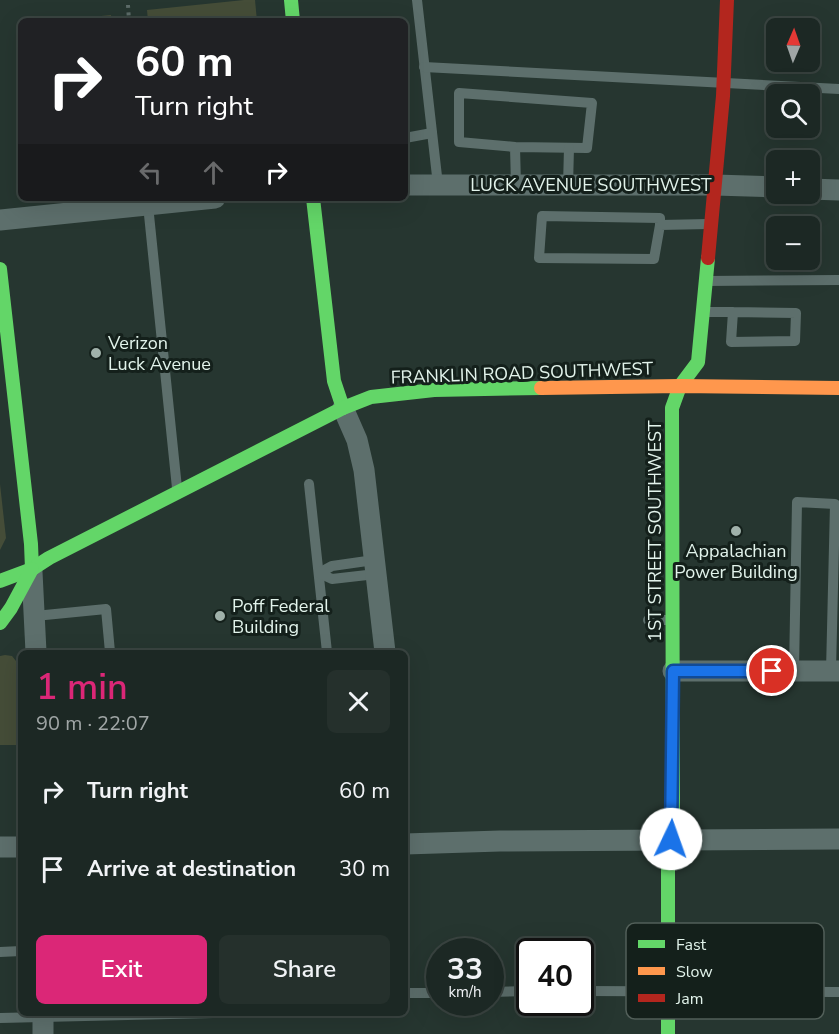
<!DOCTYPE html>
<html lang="en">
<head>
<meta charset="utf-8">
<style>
	:root { --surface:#1c2824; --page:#25302c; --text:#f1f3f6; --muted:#a0a6a6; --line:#3a4441; --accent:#db2777 }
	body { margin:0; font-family:"Nunito Sans",sans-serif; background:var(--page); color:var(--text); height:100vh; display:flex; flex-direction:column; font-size:22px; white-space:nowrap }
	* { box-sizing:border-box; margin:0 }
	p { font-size:20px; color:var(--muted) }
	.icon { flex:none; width:33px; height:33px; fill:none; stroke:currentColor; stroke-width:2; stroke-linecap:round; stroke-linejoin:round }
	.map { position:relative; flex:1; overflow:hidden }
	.drawer { position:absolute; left:18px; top:650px; width:390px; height:366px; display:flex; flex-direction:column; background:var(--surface); border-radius:9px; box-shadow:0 6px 24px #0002,0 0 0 2px var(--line) }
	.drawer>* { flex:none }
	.banner { position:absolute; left:18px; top:18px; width:390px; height:183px; border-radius:9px; box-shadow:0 6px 24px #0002,0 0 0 2px var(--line); background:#202124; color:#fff; overflow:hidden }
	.needle { width:39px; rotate:2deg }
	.controls { position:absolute; left:766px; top:18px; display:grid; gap:12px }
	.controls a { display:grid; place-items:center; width:54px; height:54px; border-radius:9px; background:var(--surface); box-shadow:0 6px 24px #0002,0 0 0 2px var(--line); font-size:30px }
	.speed { position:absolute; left:426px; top:938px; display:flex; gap:12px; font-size:30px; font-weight:700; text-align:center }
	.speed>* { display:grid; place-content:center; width:78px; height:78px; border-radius:50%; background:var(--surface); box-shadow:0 6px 24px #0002,0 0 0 2px var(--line); line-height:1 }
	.speed small { font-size:15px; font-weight:400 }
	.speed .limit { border:3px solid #111; border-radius:9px; background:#fff; color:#111 }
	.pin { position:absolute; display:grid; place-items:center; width:51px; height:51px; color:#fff; margin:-26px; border:3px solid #fff; border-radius:50%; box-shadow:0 2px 6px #0007 }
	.me { position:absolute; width:66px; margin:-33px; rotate:3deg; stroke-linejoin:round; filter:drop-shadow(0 0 4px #0008) }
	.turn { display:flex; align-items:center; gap:21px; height:126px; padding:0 18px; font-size:27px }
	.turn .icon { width:78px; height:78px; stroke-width:2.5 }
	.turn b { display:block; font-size:42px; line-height:51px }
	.lanes { display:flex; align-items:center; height:57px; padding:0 18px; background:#0003; justify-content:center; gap:30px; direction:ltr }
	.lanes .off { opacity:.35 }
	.round { display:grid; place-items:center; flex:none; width:63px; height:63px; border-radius:9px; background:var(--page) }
	.summary { display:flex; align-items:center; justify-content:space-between; height:102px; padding:0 18px }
	h1 { font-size:36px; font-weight:600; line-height:45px; color:var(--accent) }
	.action { display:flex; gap:12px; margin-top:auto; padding:12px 18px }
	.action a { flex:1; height:69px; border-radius:9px; background:var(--accent); color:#fff; font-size:24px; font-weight:600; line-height:69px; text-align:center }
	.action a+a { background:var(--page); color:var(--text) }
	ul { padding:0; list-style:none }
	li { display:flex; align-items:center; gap:18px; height:78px; padding:0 18px }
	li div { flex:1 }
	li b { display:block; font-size:22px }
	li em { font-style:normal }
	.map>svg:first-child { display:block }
</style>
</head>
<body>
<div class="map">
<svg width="839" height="1034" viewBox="0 0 839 1034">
	<rect width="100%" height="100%" fill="#263630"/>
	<g fill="#454d38">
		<polygon points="244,0 255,0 257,21 148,21 147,10"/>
		<polygon points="111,15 111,21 62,21 62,20"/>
		<polygon points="0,484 6,538 0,550"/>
		<polygon points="5,655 12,656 20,666 21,745 0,745 0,656"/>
	</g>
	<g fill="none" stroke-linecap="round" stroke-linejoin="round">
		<polyline stroke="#5c6b68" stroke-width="4" stroke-dasharray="3 4.5" stroke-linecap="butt" points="128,5 129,21"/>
		<g stroke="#5d6f6c" stroke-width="10">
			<polyline points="417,0 438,185"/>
			<polyline points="424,67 839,89"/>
			<polyline points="405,138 432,133"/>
			<polyline points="515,147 587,148 592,103 459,93 459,142 515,147 516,185"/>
			<polyline points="568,185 569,148"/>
			<polyline points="148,205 177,488"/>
			<polyline points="660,225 654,259 539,258 542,216 660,218 660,225 708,224"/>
			<polyline points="706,281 839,280"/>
			<polyline points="703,312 733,312 796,313 795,341 731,342 733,312"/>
			<polyline points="309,484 327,652"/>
			<polyline points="374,560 332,566 319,573 332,579 376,574"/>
			<polyline points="35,616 106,609 110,652"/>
			<polyline points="648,620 670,620"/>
			<polyline points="794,671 797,502 835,504 831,671"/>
			<polyline points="0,952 21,951"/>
			<polyline points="580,991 839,992"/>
			<polyline points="490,992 530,991"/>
			<polyline points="405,993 440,993"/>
			<polyline points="0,1018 256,1012"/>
		</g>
		<g stroke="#5d6f6c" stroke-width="21">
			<polyline points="405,185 715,185 777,187"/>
			<polyline points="810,189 839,190"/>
			<polyline points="0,220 215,198"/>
			<polyline points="343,408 357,440 364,470 385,652"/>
			<polyline points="32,572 36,652"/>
			<polyline points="673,671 839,671"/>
			<polyline points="405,844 500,841 839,839"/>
			<polyline points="0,847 21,847"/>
			<polyline points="43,1034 43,1012"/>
		</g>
		<g stroke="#63d668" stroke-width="14">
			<polyline points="291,0 293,21"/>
			<polyline points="313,198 334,381 343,408"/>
			<polyline points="0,269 31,544 32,569"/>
			<polyline points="0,581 32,569 49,558 343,408 371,397 434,390 541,388"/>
			<polyline points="0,623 11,608 32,569"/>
			<polyline points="668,1034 668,860 673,818 672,408 680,386 698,362 708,258"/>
		</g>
		<polyline stroke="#ff974d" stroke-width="14" points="541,388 680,386 839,388"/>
		<polyline stroke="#b3261e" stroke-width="14" points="708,258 723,96 727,0"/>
	</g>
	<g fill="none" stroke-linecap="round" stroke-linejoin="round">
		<defs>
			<polyline id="route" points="671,839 673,671 772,671"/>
		</defs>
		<use href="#route" stroke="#114b97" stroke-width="15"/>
		<use href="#route" stroke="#1a73e8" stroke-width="10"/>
	</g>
	<g fill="#a0b1aa" stroke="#14201b" stroke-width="2">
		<circle cx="96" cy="353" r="6"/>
		<circle cx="736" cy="531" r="6"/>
		<circle cx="220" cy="616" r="6"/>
	</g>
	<g text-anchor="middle" stroke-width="6" stroke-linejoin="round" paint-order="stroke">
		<g font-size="18" fill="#e2f3eb" stroke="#14201b">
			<text x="591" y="191">LUCK AVENUE SOUTHWEST</text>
			<text transform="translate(522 373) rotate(-2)" y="6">FRANKLIN ROAD SOUTHWEST</text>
			<text transform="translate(655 531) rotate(-90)" y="6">1ST STREET SOUTHWEST</text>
		</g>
		<g font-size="18" fill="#e2f3eb" stroke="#14201b" text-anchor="start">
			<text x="108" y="349">Verizon<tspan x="108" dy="21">Luck Avenue</tspan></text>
			<text x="736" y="557" text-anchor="middle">Appalachian<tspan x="736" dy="21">Power Building</tspan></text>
			<text x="232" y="612">Poff Federal<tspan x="232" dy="21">Building</tspan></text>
		</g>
	</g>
	<rect x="626" y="923" width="198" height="96" rx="9" fill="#14201b" stroke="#525f59" stroke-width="1.5"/>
	<rect x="638" y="940" width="27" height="8" fill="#63d668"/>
	<rect x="638" y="967" width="27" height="8" fill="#ff974d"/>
	<rect x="638" y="994" width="27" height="8" fill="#b3261e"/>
	<g font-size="16" fill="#e2f3eb">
		<text x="676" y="950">Fast</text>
		<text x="676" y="977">Slow</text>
		<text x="676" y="1004">Jam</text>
	</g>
</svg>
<div class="controls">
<a><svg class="needle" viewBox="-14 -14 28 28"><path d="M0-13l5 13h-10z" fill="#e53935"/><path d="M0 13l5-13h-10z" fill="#a0a6a6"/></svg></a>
<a><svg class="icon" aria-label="search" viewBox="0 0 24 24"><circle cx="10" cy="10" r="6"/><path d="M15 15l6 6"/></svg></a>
<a>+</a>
<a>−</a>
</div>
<div class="speed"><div>33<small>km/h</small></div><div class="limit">40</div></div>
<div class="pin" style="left:772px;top:671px;background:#d93025"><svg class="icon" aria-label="arrive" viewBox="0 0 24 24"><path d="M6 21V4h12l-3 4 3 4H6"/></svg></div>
<svg class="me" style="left:671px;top:839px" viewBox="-20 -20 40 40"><circle r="19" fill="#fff"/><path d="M0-13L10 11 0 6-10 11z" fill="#1a73e8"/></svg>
<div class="banner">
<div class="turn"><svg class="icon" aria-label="right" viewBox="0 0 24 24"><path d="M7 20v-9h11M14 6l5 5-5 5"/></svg><div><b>60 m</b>Turn right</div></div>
<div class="lanes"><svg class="icon off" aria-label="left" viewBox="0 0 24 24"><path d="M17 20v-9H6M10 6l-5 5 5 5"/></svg><svg class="icon off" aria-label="ahead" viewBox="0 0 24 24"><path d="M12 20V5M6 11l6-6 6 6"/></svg><svg class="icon" aria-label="right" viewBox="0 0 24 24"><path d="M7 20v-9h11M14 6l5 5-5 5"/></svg></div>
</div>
<section class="drawer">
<div class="summary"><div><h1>1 min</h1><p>90 m · 22:07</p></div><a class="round"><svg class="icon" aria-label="close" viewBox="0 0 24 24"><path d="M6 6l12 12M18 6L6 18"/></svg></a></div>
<ul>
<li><svg class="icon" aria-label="right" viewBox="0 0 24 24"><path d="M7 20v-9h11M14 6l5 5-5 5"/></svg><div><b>Turn right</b></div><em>60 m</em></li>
<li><svg class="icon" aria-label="arrive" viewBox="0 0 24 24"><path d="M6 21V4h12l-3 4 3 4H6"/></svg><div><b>Arrive at destination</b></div><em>30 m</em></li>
</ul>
<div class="action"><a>Exit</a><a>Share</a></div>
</section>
</div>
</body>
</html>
